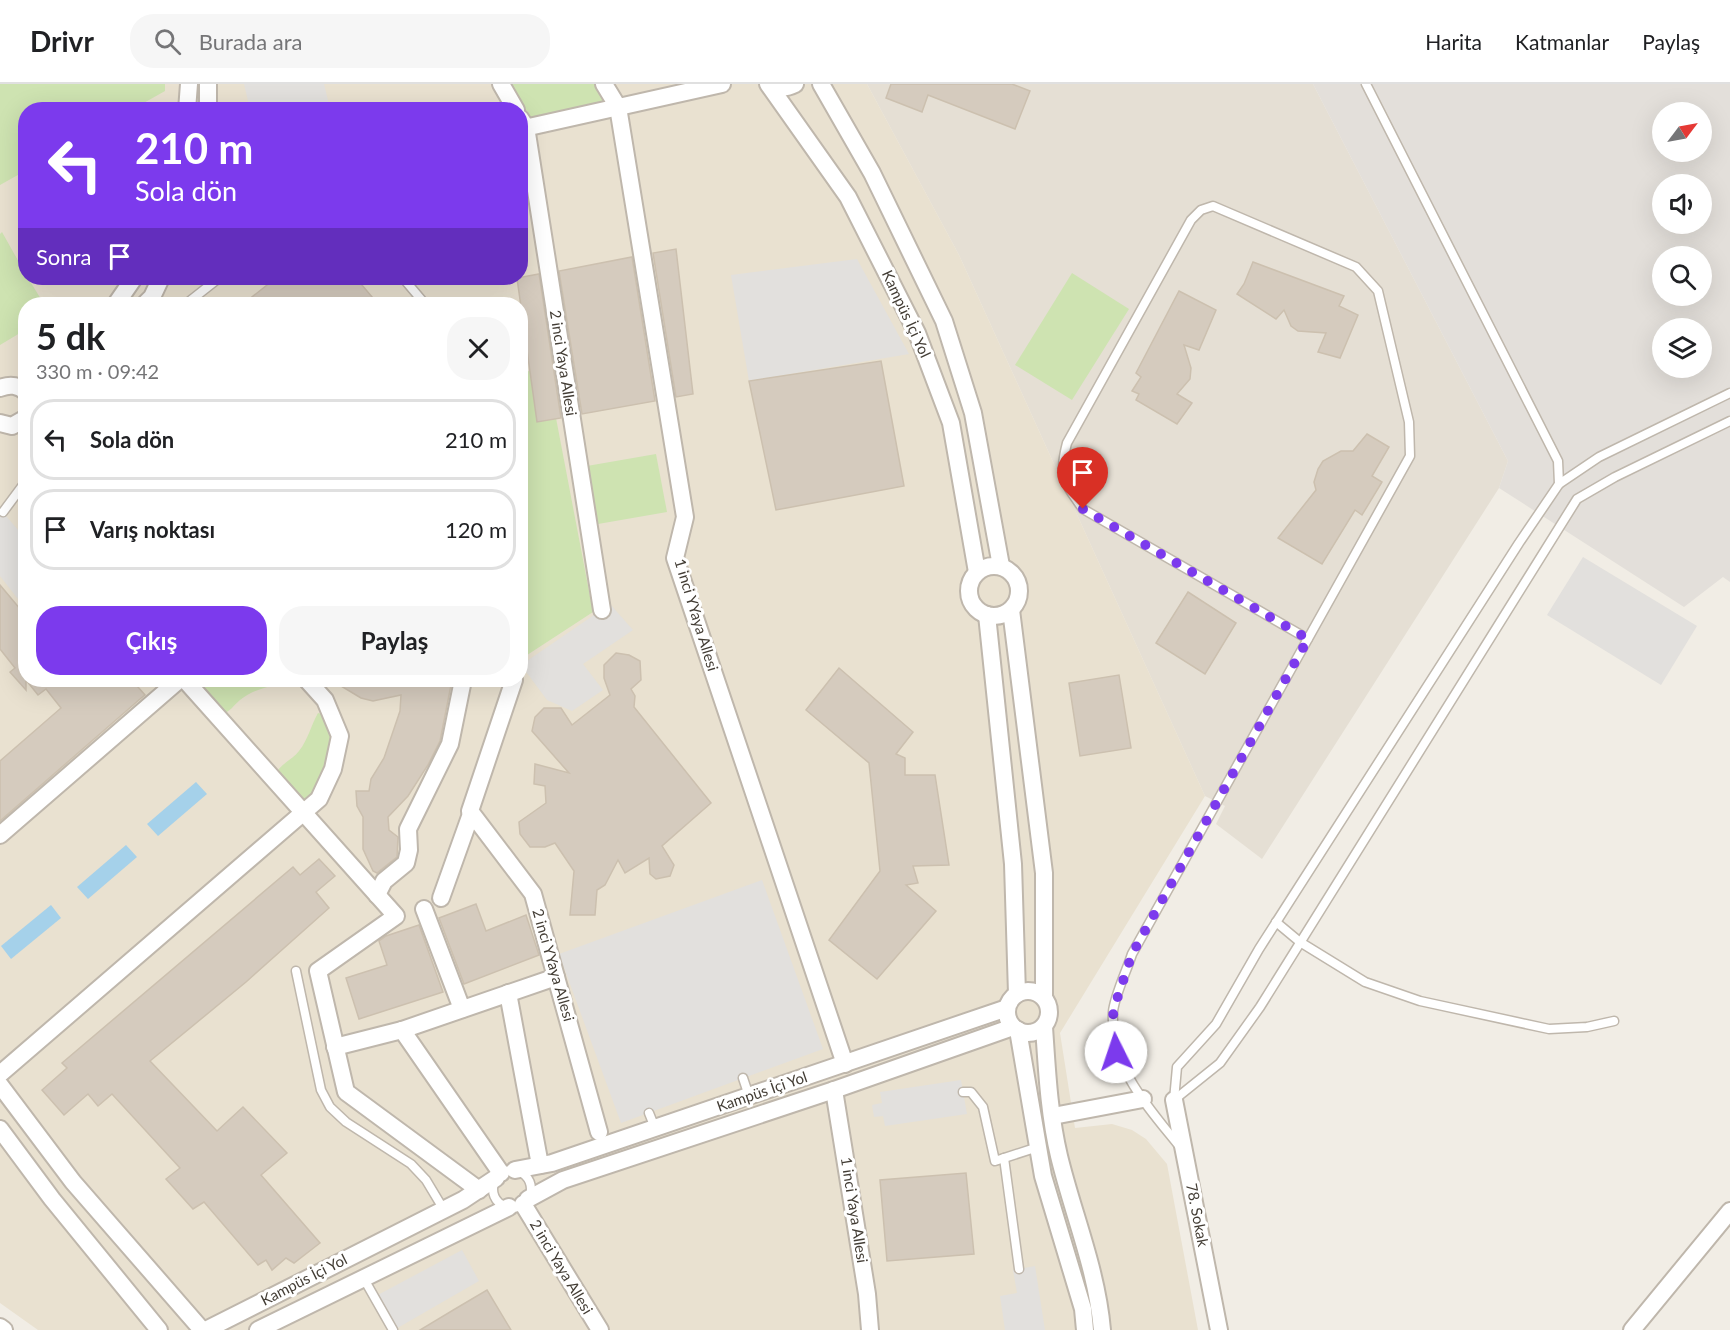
<!DOCTYPE html>
<html lang="tr">
<head>
<meta charset="utf-8">
<style>
	:root { --surface:#fff; --page:#f6f6f6; --text:#202124; --muted:#757577; --line:#e0e0e0; --accent:#7c3aed }
	body { margin:0; font-family:Lato,sans-serif; background:var(--page); color:var(--text); height:100vh; display:flex; flex-direction:column; font-size:22px; white-space:nowrap }
	* { box-sizing:border-box; margin:0 }
	p { font-size:20px; color:var(--muted) }
	.icon { flex:none; width:33px; height:33px; fill:none; stroke:currentColor; stroke-width:2; stroke-linecap:round; stroke-linejoin:round }
	.map { position:relative; flex:1; overflow:hidden }
	.panel { position:absolute; left:18px; top:213px; width:510px; height:390px; display:flex; flex-direction:column; background:var(--surface); border-radius:24px; box-shadow:0 6px 24px #0002 }
	.panel>* { flex:none }
	.guide { position:absolute; left:18px; top:18px; width:510px; height:183px; border-radius:24px; box-shadow:0 6px 24px #0002; background:#7c3aed; color:#fff; overflow:hidden }
	.needle { width:39px; rotate:58deg }
	.controls { position:absolute; left:1652px; top:18px; display:grid; gap:12px }
	.controls a { display:grid; place-items:center; width:60px; height:60px; border-radius:50%; background:var(--surface); box-shadow:0 6px 24px #0002; font-size:30px }
	.pin { position:absolute; display:grid; place-items:center; width:51px; height:51px; color:#fff; margin:-62px -26px; border-radius:50% 50% 50% 0; rotate:-45deg; box-shadow:0 0 6px #0007 }
	.pin .icon { rotate:45deg }
	.me { position:absolute; width:66px; margin:-33px; rotate:356deg; stroke-linejoin:round; filter:drop-shadow(0 0 4px #0008) }
	.turn { display:flex; align-items:center; gap:21px; height:126px; padding:0 18px; font-size:27px }
	.turn .icon { width:78px; height:78px; stroke-width:2.5 }
	.turn b { display:block; font-size:42px; line-height:51px }
	.then { display:flex; align-items:center; height:57px; padding:0 18px; background:#0003; gap:12px; font-size:22px }
	.round { display:grid; place-items:center; flex:none; width:63px; height:63px; border-radius:24px; background:var(--page) }
	.summary { display:flex; align-items:center; justify-content:space-between; height:102px; padding:0 18px }
	h1 { font-size:36px; font-weight:700; line-height:45px }
	.cta { display:flex; gap:12px; margin-top:auto; padding:12px 18px }
	.cta a { flex:1; height:69px; border-radius:24px; background:var(--accent); color:#fff; font-size:24px; font-weight:700; line-height:69px; text-align:center }
	.cta a+a { background:var(--page); color:var(--text) }
	ul { padding:0; list-style:none }
	li { display:flex; align-items:center; gap:18px; height:81px; margin:0 12px 9px; padding:0 6px; border:3px solid var(--line); border-radius:24px }
	li div { flex:1 }
	li b { display:block; font-size:22px }
	li em { font-style:normal }
	header { display:flex; align-items:center; gap:36px; box-sizing:border-box; height:84px; padding:0 30px; background:var(--surface); border-bottom:2px solid var(--line) }
	header strong { font-size:28px }
	nav { display:flex; gap:33px; margin-inline-start:auto; font-size:21px }
	.search { width:420px; height:54px; background:var(--page); display:flex; align-items:center; gap:15px; box-sizing:border-box; padding:0 21px; border-radius:24px; color:var(--muted); font-size:22px }
	.map>svg:first-child { display:block }
</style>
</head>
<body>
<header>
<strong>Drivr</strong>
<div class="search"><svg class="icon" aria-label="search" viewBox="0 0 24 24"><circle cx="10" cy="10" r="6"/><path d="M15 15l6 6"/></svg>Burada ara</div>
<nav><a>Harita</a><a>Katmanlar</a><a>Paylaş</a></nav>
</header>
<div class="map">
<svg width="1730" height="1246" viewBox="0 0 1730 1246">
	<rect width="100%" height="100%" fill="#f1ede5"/>
	<polygon fill="#e5dfd4" points="867,0 1313,0 1508,377 1499,404 1262,775 1216,740 1225,722 1205,712 959,171"/>
	<path fill="#e3dfda" fill-rule="evenodd" d="M1313,0H1730V498L1723,493L1684,523L1499,404L1508,377ZM1662,28H1701V68H1662ZM1662,100H1701V140H1662ZM1662,172H1701V212H1662ZM1662,244H1701V284H1662Z"/>
	<path fill="#e9e1d0" fill-rule="evenodd" d="M0,0H867L959,171L1205,712L1060,949L1075,1044L1112,1040L1132,1046L1146,1055L1167,1080L1198,1246H38L0,1219ZM26,26H520V194H26ZM26,220H520V596H26Z"/>
	<g fill="#cee3b1">
		<polygon points="0,0 165,0 165,7 133,25 26,26 25,87 0,101"/>
		<polygon points="501,0 604,0 618,23 526,43"/>
		<polygon points="2,148 25,189 26,194 28,194 44,220 26,220 25,246 0,261 0,150"/>
		<polygon points="1072,189 1129,225 1072,316 1015,281"/>
		<polygon points="530,287 537,337 556,334 593,528 521,575 520,288"/>
		<polygon points="656,370 667,428 598,440 587,382"/>
		<path d="M195,596H289C272,603 254,604 240,616C234,621 230,628 222,630Z"/>
		<path d="M318,629L328,632L335,663L308,721L276,690C279,681 293,675 299,667C308,656 311,641 318,629Z"/>
	</g>
	<g fill="#e2e0dd">
		<polygon points="244,0 324,0 330,25 250,25"/>
		<polygon points="857,175 909,270 749,297 731,191"/>
		<polygon points="0,425 25,454 25,524 0,492"/>
		<polygon points="1583,473 1697,542 1661,601 1547,531"/>
		<polygon points="610,520 633,546 583,580 603,606 572,627 547,616 521,581"/>
		<polygon points="762,796 823,965 621,1039 559,870"/>
		<polygon points="961,996 967,1030 885,1042 883,1032 874,1033 872,1021 882,1019 880,1008"/>
		<polygon points="462,1166 479,1197 394,1246 374,1213"/>
		<polygon points="1035,1182 1045,1246 1005,1246 1000,1212 1017,1209 1013,1186"/>
	</g>
	<g fill="#a5d1ea">
		<polygon points="196,698 207,710 158,752 147,740"/>
		<polygon points="126,761 137,773 88,815 77,803"/>
		<polygon points="51,821 61,834 11,875 1,862"/>
	</g>
	<g fill="#d5cbbe" stroke="#ccc0af" stroke-width="1.5">
		<polygon points="891,0 1012,0 1030,7 1015,45 928,11 922,28 886,14"/>
		<polygon points="676,165 693,310 676,313 653,169"/>
		<polygon points="632,173 655,317 582,330 559,187"/>
		<polygon points="1253,178 1344,212 1339,222 1358,231 1340,274 1318,268 1326,249 1298,247 1291,242 1284,226 1276,235 1237,210 1244,200"/>
		<polygon points="539,190 561,334 537,338 517,194"/>
		<polygon points="276,194 356,194 378,220 243,220"/>
		<polygon points="1179,207 1216,226 1199,266 1184,261 1191,284 1190,295 1177,310 1192,319 1177,340 1136,316 1139,310 1132,307 1141,293 1136,289"/>
		<polygon points="881,277 904,402 776,426 749,297"/>
		<polygon points="1367,350 1389,363 1372,392 1382,398 1362,431 1355,426 1322,480 1278,454 1316,406 1314,398 1318,385 1323,377 1341,367 1353,367"/>
		<polygon points="0,501 26,532 26,606 10,588 15,584 0,565"/>
		<polygon points="1188,508 1236,539 1205,590 1156,559"/>
		<polygon points="616,569 629,571 640,577 641,596 631,605 635,612 634,623 711,719 662,762 674,781 670,792 656,795 650,790 649,774 625,789 618,776 605,801 597,806 595,831 570,831 574,787 555,759 545,763 530,763 520,750 519,738 546,719 545,702 534,700 535,680 569,689 532,647 535,633 544,624 561,624 572,641 610,611 604,594 604,581"/>
		<polygon points="839,584 913,648 896,670 905,674 905,691 935,691 949,781 913,782 918,799 906,801 936,827 877,895 829,856 880,787 869,679 806,626"/>
		<polygon points="1119,591 1131,664 1080,672 1069,599"/>
		<polygon points="26,596 79,596 85,602 92,596 147,596 138,603 145,611 140,615 0,737 0,677 61,624 46,605 38,611"/>
		<polygon points="331,596 452,596 440,657 428,681 408,712 388,733 389,746 398,753 397,773 377,789 373,787 363,765 363,733 357,722 356,707 369,707 371,695 384,674 400,627 401,611 373,617 361,614"/>
		<polygon points="319,775 335,792 316,808 329,824 246,898 150,977 217,1047 243,1023 287,1069 261,1091 320,1159 294,1179 286,1174 272,1186 266,1176 258,1181 204,1118 193,1125 166,1095 180,1084 112,1010 98,1022 88,1010 64,1031 42,1006 67,984 62,979 293,783 300,791"/>
		<polygon points="476,820 486,847 526,831 539,871 464,900 439,834"/>
		<polygon points="419,841 443,908 359,935 346,894 387,881 379,857 386,852"/>
		<polygon points="966,1089 974,1170 887,1177 880,1096"/>
		<polygon points="487,1206 511,1246 420,1246 455,1225"/>
	</g>
	<g fill="none" stroke-linecap="round" stroke-linejoin="round">
		<defs>
			<g id="lane">
				<polyline points="403,194 425,220"/>
				<polyline points="186,220 219,194"/>
				<polyline points="1559,400 1599,373 1730,309"/>
				<polyline points="3,428 26,397"/>
				<polyline points="1276,838 1300,858 1365,898 1420,917 1549,945 1587,943 1614,937"/>
				<polyline points="296,887 321,1006 330,1023 346,1038 411,1080 426,1096 444,1126"/>
				<polyline points="743,994 749,1012"/>
				<polyline points="963,1008 971,1008 983,1023 995,1077 1038,1063"/>
				<polyline points="1174,1016 1177,983 1216,940 1259,865 1519,459 1559,400 1558,377 1366,0"/>
				<polyline points="1174,1016 1220,979 1260,923 1577,415 1615,393 1730,337"/>
				<polyline points="649,1029 655,1044"/>
				<path d="M1180,1063C1148,1023 1110,983 1113,928C1114,913 1127,886 1132,870L1410,372L1409,338L1378,207L1356,183L1213,122L1201,126L1191,136L1067,359C1058,393 1064,398 1083,425L1308,555"/>
				<polyline points="1004,1074 1019,1185"/>
				<circle cx="512" cy="1105" r="19"/>
				<polyline points="364,1195 393,1246"/>
			</g>
			<g id="street">
				<polyline points="501,0 516,26"/>
				<polyline points="604,0 618,23 685,433 675,474 845,980"/>
				<polyline points="768,0 848,113 917,249 951,339 977,488"/>
				<path d="M771,0C779,5 787,4 795,0"/>
				<polyline points="821,0 872,89 944,237 973,329 1001,482"/>
				<polyline points="187,26 189,0"/>
				<polyline points="208,26 208,0"/>
				<polyline points="520,34 526,43 602,526"/>
				<polyline points="520,45 722,0"/>
				<polyline points="116,220 134,194"/>
				<polyline points="145,220 152,213 161,194"/>
				<path d="M0,304C10,300 18,301 26,308"/>
				<polyline points="0,339 12,342 26,334"/>
				<circle cx="994" cy="507" r="25"/>
				<polyline points="1011,526 1044,789 1044,913"/>
				<polyline points="987,531 1013,780 1017,910"/>
				<polyline points="185,596 396,832 318,887 346,1008 479,1106"/>
				<polyline points="514,596 470,727 533,810 599,1048"/>
				<polyline points="0,751 179,596"/>
				<polyline points="377,811 384,797 406,779 409,766 408,745 450,660 463,596"/>
				<polyline points="441,814 471,730"/>
				<polyline points="424,825 462,925"/>
				<circle cx="1028" cy="928" r="21"/>
				<polyline points="508,909 540,1081"/>
				<path d="M1044,943C1047,986 1049,1030 1059,1072C1073,1130 1097,1186 1102,1246"/>
				<polyline points="402,946 501,1089"/>
				<polyline points="1018,946 1043,1092 1083,1225 1085,1246"/>
				<polyline points="335,963 402,946 556,893"/>
				<polyline points="0,990 319,715 333,685 340,652 325,616 307,596"/>
				<polyline points="0,1001 73,1098 202,1246"/>
				<polyline points="834,1006 867,1210 870,1246"/>
				<polyline points="1174,1016 1219,1246"/>
				<polyline points="1053,1032 1143,1015"/>
				<polyline points="0,1045 52,1115 159,1246"/>
				<polyline points="515,1086 552,1079 1007,924"/>
				<polyline points="528,1115 563,1096 834,1006 1013,943"/>
				<polyline points="523,1120 600,1246"/>
				<polyline points="0,1243 4,1246"/>
				<polyline points="206,1246 463,1116 496,1094"/>
				<polyline points="258,1246 509,1123"/>
				<polyline points="1632,1246 1730,1127"/>
			</g>
		</defs>
		<use href="#lane" stroke="#bfb7ac" stroke-width="11"/>
		<use href="#street" stroke="#bfb7ac" stroke-width="20"/>
		<use href="#lane" stroke="#fff" stroke-width="8"/>
		<use href="#street" stroke="#fff" stroke-width="16"/>
	</g>
	<g fill="none" stroke-linecap="round" stroke-linejoin="round">
		<polyline stroke="#7c3aed" stroke-width="10" stroke-dasharray="0 18" points="1083,425 1308,555 1132,870 1113,927 1116,968"/>
	</g>
	<g text-anchor="middle" stroke-width="6" stroke-linejoin="round" paint-order="stroke">
		<g font-size="15" fill="#433d35" stroke="#fff">
			<text transform="translate(906 230) rotate(65)" y="5">Kampüs İçi Yol</text>
			<text transform="translate(563 279) rotate(81)" y="5">2 inci Yaya Allesi</text>
			<text transform="translate(696 531) rotate(73)" y="5">1 inci YYaya Allesi</text>
			<text transform="translate(553 881) rotate(74)" y="5">2 inci YYaya Allesi</text>
			<text transform="translate(762 1008) rotate(-19)" y="5">Kampüs İçi Yol</text>
			<text transform="translate(854 1126) rotate(81)" y="5">1 inci Yaya Allesi</text>
			<text transform="translate(1197 1131) rotate(79)" y="5">78. Sokak</text>
			<text transform="translate(561 1183) rotate(59)" y="5">2 inci Yaya Allesi</text>
			<text transform="translate(304 1196) rotate(-27)" y="5">Kampüs İçi Yol</text>
		</g>
	</g>
</svg>
<div class="controls">
<a><svg class="needle" viewBox="-14 -14 28 28"><path d="M0-13l5 13h-10z" fill="#e53935"/><path d="M0 13l5-13h-10z" fill="#757577"/></svg></a>
<a><svg class="icon" aria-label="sound" viewBox="0 0 24 24"><path d="M4 9h4l5-4v14l-5-4H4zM17 9q2 3 0 6"/></svg></a>
<a><svg class="icon" aria-label="search" viewBox="0 0 24 24"><circle cx="10" cy="10" r="6"/><path d="M15 15l6 6"/></svg></a>
<a><svg class="icon" aria-label="layers" viewBox="0 0 24 24"><path d="M12 4l9 5-9 5-9-5zM3 14l9 5 9-5"/></svg></a>
</div>
<div class="pin" style="left:1083px;top:425px;background:#d93025"><svg class="icon" aria-label="arrive" viewBox="0 0 24 24"><path d="M6 21V4h12l-3 4 3 4H6"/></svg></div>
<svg class="me" style="left:1116px;top:968px" viewBox="-20 -20 40 40"><circle r="19" fill="#fff"/><path d="M0-13L10 11 0 6-10 11z" fill="#7c3aed"/></svg>
<div class="guide">
<div class="turn"><svg class="icon" aria-label="left" viewBox="0 0 24 24"><path d="M17 20v-9H6M10 6l-5 5 5 5"/></svg><div><b>210 m</b>Sola dön</div></div>
<div class="then">Sonra<svg class="icon" aria-label="arrive" viewBox="0 0 24 24"><path d="M6 21V4h12l-3 4 3 4H6"/></svg></div>
</div>
<section class="panel">
<div class="summary"><div><h1>5 dk</h1><p>330 m · 09:42</p></div><a class="round"><svg class="icon" aria-label="close" viewBox="0 0 24 24"><path d="M6 6l12 12M18 6L6 18"/></svg></a></div>
<ul>
<li><svg class="icon" aria-label="left" viewBox="0 0 24 24"><path d="M17 20v-9H6M10 6l-5 5 5 5"/></svg><div><b>Sola dön</b></div><em>210 m</em></li>
<li><svg class="icon" aria-label="arrive" viewBox="0 0 24 24"><path d="M6 21V4h12l-3 4 3 4H6"/></svg><div><b>Varış noktası</b></div><em>120 m</em></li>
</ul>
<div class="cta"><a>Çıkış</a><a>Paylaş</a></div>
</section>
</div>
</body>
</html>
